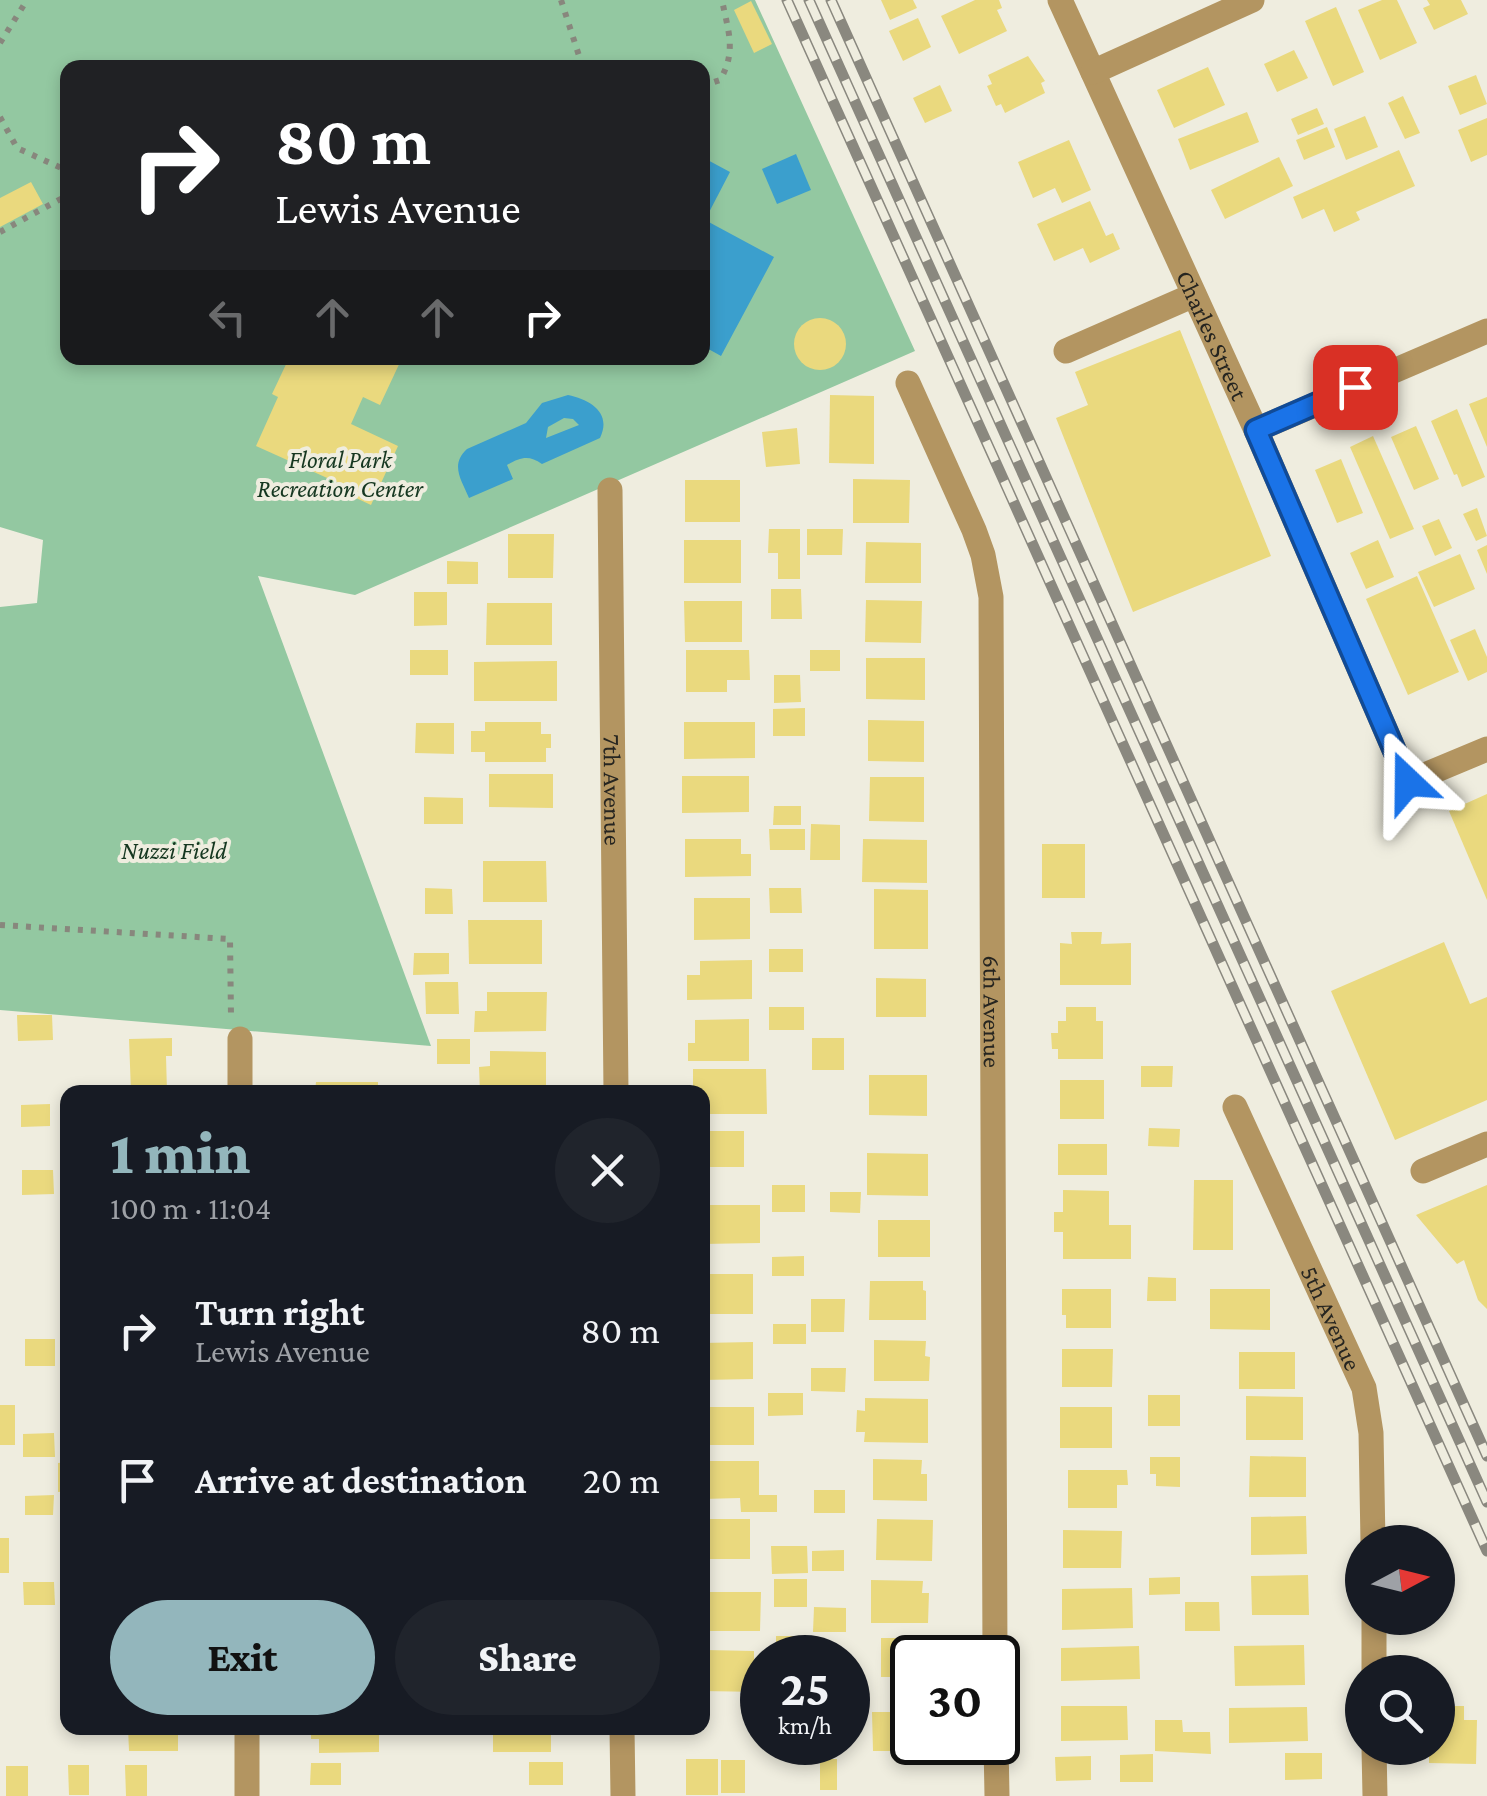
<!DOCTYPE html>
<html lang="en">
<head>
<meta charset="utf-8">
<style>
	:root { --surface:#171b24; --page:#20242c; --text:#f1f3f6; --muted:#9ea1a6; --accent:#93b6bc }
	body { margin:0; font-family:"Crimson Pro",serif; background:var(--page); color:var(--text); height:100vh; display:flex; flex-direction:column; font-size:38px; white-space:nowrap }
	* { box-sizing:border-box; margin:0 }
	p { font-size:32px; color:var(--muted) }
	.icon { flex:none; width:55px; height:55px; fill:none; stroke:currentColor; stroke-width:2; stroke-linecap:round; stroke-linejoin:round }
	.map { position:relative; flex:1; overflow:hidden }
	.side { position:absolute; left:60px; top:1085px; width:650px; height:650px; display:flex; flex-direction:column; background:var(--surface); border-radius:20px; box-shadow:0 5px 15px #0003 }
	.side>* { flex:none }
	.guide { position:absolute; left:60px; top:60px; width:650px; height:305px; border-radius:20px; box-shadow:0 5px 15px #0003; background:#202124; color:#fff; overflow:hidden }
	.needle { width:65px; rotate:83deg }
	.buttons { position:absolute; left:1345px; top:1525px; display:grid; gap:20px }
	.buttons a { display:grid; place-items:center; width:110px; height:110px; border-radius:50%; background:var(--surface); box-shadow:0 5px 15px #0003; font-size:50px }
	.speed { position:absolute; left:740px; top:1635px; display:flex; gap:20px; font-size:50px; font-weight:700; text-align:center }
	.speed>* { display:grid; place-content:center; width:130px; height:130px; border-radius:50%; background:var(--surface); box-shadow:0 5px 15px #0003; line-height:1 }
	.speed small { font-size:25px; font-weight:400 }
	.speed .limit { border:5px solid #111; border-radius:15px; background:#fff; color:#111 }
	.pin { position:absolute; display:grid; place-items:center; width:85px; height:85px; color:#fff; margin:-42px; border-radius:20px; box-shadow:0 5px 15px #0006 }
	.me { position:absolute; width:110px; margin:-55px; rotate:337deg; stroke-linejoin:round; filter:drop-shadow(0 0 8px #0008) }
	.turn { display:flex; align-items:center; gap:35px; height:210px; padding:0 50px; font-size:45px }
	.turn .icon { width:130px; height:130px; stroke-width:2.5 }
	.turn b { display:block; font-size:70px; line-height:85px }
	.lanes { display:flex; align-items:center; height:95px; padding:0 50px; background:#0003; justify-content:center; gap:50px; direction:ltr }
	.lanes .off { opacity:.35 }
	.round { display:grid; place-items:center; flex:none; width:105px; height:105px; border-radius:52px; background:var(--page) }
	.headline { display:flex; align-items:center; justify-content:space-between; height:170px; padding:0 50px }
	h1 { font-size:60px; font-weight:800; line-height:75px; color:var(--accent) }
	.button { display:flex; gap:20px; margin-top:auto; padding:20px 50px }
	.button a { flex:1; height:115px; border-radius:60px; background:var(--accent); color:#111; font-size:40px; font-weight:800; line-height:115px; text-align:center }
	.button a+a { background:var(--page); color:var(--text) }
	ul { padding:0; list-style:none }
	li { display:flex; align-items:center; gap:30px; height:150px; padding:0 50px }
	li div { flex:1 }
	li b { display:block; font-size:38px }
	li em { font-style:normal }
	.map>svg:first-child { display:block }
</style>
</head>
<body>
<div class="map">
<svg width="1487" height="1796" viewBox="0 0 1487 1796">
	<rect width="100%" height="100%" fill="#efeddf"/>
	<path fill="#93c8a1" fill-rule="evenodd" d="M0,0H755L915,351L355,595L258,576L431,1046L0,1010V607L37,603L43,540L0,527ZM68,68H702V358H68Z"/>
	<g fill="#3b9fcd" fill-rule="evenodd">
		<polygon points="796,154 811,190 777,204 762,169"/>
		<polygon points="702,157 730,172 705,220 774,257 721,356 703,346"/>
		<path d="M568,395C591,400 612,413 600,438L542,464C529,455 521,457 507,465L513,479L469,498C461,479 450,465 467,449L526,423L542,403ZM564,418L573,419L579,425L546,438L548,427Z"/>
	</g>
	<g fill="#ead97e">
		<polygon points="881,0 913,0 917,8 890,20"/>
		<polygon points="975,0 999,0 1002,8 997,10 1007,31 959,54 941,16"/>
		<polygon points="1382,0 1397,0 1417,43 1380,60 1358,10"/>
		<polygon points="1427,0 1461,0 1468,14 1434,30 1423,8 1430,5"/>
		<polygon points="751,1 772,44 754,53 734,10"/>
		<polygon points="1336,7 1364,72 1333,86 1305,21"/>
		<polygon points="918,18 931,47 903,61 889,31"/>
		<polygon points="1294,50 1308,78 1277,92 1264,64"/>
		<polygon points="1028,56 1045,81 1041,83 1045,93 1005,113 1001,104 996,106 987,86 992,84 988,75"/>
		<polygon points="1208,67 1225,105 1174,128 1157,90"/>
		<polygon points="1476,75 1487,104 1460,115 1448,86"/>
		<polygon points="940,85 952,111 925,123 913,98"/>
		<polygon points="1403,96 1420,133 1405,139 1388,103"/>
		<polygon points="1317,108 1324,124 1298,135 1291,119"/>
		<polygon points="1247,112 1259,142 1190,170 1178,139"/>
		<polygon points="1365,116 1378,147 1346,160 1334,129"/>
		<polygon points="1487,118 1487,155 1471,162 1458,130"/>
		<polygon points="1327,127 1335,147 1304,160 1296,140"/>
		<polygon points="1069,140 1091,190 1062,203 1055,188 1033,198 1018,162"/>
		<polygon points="1399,150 1415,186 1356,212 1360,220 1334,232 1324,209 1302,219 1293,197"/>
		<polygon points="1279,157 1293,186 1225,219 1211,190"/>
		<polygon points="31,182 43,204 0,227 0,198"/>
		<polygon points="1090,201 1106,236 1113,233 1120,249 1090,263 1083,248 1054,261 1037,224"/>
		<circle cx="820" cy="344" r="26"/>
		<polygon points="1180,330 1271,556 1133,612 1056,418 1088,405 1075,372"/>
		<polygon points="289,358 402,358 380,405 363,397 351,424 398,446 371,505 343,492 345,486 256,446 278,397 272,394"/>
		<polygon points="830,395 874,396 874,464 829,463"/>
		<polygon points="1487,397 1487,447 1469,404"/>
		<polygon points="1457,409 1485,477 1462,487 1457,474 1454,475 1431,421"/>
		<polygon points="1416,426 1439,479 1414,490 1391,437"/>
		<polygon points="797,428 800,464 766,467 762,432"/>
		<polygon points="1373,436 1414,529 1390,539 1350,447"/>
		<polygon points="1341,459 1363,513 1337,523 1315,470"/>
		<polygon points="853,479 910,480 909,523 853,523"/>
		<rect x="685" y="480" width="55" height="42"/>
		<polygon points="1477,508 1487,536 1476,541 1463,514"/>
		<polygon points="1439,519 1452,548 1435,556 1422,526"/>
		<polygon points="769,529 800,529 800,579 778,579 778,553 768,553"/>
		<polygon points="807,529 843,529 842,555 807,555"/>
		<polygon points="508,534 554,534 553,578 508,578"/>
		<rect x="684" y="540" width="57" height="43"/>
		<polygon points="1378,540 1394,577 1366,589 1350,553"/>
		<polygon points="866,542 921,543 921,583 865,583"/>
		<polygon points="1487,545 1487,574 1477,550"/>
		<polygon points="1460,554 1475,589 1434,607 1418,572"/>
		<polygon points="447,561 478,562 478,584 447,584"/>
		<polygon points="1417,576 1459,672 1408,695 1366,599"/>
		<polygon points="771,589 801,589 802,619 771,619"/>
		<polygon points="414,592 447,592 447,625 414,626"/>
		<polygon points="866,600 922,601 921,643 865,642"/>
		<polygon points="684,601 742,601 742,642 685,642"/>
		<polygon points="487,603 552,603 552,645 486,645"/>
		<polygon points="1475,629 1487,657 1487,672 1468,681 1450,640"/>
		<rect x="410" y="650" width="38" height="25"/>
		<polygon points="686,650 749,650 750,680 727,680 727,692 686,692"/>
		<rect x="810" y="650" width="30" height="21"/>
		<polygon points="866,658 925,658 925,700 866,699"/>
		<polygon points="557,661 557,701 474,701 474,662"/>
		<polygon points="774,675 800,675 801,702 774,703"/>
		<polygon points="805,708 805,736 773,736 773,709"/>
		<polygon points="868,720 924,721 924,762 868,761"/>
		<polygon points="485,722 541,722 541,734 551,734 551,748 546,748 546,762 485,762 485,752 471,752 471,731 485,731"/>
		<polygon points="684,722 755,722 755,758 684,759"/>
		<polygon points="416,723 454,723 454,754 415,753"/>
		<polygon points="489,774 553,774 553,808 489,807"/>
		<polygon points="682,776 749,776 749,812 682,813"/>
		<polygon points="870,777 924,777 924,822 869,821"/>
		<polygon points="1487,794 1487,900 1449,811"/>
		<polygon points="424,797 463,798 463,824 424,824"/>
		<polygon points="774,806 801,806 801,825 773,825"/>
		<polygon points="811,824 840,825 840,860 810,860"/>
		<polygon points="769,829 805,829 805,850 770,850"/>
		<polygon points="685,839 741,839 741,854 751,854 751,876 685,877"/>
		<polygon points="863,839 927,840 927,883 862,882"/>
		<rect x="1042" y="844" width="43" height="54"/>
		<polygon points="483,861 546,861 547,902 483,902"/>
		<polygon points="425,888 452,889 453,914 425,914"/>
		<polygon points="769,888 801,888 802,913 770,913"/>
		<polygon points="874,889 928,890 928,949 874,949"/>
		<polygon points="694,898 750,898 750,939 694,940"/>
		<polygon points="468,920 542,920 542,964 469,964"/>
		<polygon points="1071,932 1102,932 1101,944 1131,943 1131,985 1060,985 1060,943 1072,944"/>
		<polygon points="1444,942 1470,1004 1487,997 1487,1100 1395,1140 1331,991"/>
		<rect x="769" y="949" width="34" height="23"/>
		<polygon points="414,953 449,953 449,974 413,975"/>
		<polygon points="752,960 752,999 687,1000 687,975 700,975 700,961"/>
		<polygon points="876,978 926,979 926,1017 876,1017"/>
		<polygon points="425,982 458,982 459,1014 426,1014"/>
		<polygon points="487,992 547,992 546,1031 474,1032 475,1011 487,1011"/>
		<rect x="769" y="1007" width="35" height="23"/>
		<polygon points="1066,1007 1096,1007 1096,1021 1103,1021 1103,1059 1058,1059 1058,1049 1052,1049 1051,1033 1058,1033 1058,1021 1066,1021"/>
		<polygon points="17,1015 52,1015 53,1040 18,1041"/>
		<polygon points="749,1019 749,1061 688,1061 688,1043 695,1043 695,1020"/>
		<polygon points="172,1038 172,1056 166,1056 167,1092 131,1092 129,1039"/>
		<rect x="812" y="1038" width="32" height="32"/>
		<rect x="437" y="1039" width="33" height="25"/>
		<polygon points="490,1051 546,1052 546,1092 480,1092 479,1067 490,1066"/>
		<polygon points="1141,1066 1173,1066 1172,1087 1141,1087"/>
		<polygon points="693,1069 766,1069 767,1114 702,1114 702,1092 693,1092"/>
		<polygon points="869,1075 927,1075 927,1116 869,1115"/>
		<rect x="1060" y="1080" width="44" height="39"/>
		<polygon points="316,1082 378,1082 378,1092 315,1092"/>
		<polygon points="50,1104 50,1126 21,1127 21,1105"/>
		<polygon points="1149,1128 1180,1129 1179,1147 1148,1146"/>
		<rect x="702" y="1131" width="42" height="36"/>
		<rect x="1058" y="1144" width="49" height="31"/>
		<polygon points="867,1153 928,1154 928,1196 867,1195"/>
		<polygon points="22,1170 53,1170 54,1194 22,1195"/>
		<polygon points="1194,1180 1233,1180 1233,1250 1193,1250"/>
		<rect x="772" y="1185" width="33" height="27"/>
		<polygon points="1487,1185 1487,1309 1478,1300 1464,1260 1457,1264 1416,1215"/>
		<polygon points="1063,1190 1109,1191 1109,1225 1131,1225 1131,1259 1063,1259 1063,1232 1054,1232 1054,1212 1063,1212"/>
		<polygon points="830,1192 861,1192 860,1213 830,1212"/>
		<polygon points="702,1205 760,1205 760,1243 702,1244"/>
		<rect x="878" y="1220" width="52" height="37"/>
		<polygon points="61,1254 68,1254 68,1274 62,1274"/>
		<polygon points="804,1256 804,1276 772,1276 772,1257"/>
		<rect x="702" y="1274" width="51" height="40"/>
		<polygon points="1148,1277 1176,1278 1176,1301 1147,1301"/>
		<polygon points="870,1281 923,1281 923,1290 926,1291 926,1320 869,1320"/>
		<polygon points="1062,1289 1111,1289 1111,1328 1066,1328 1066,1315 1062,1315"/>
		<polygon points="1210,1289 1270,1289 1270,1330 1210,1329"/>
		<polygon points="811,1299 845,1299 844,1332 811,1332"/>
		<rect x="773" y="1324" width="33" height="20"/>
		<polygon points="62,1326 68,1326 68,1352 63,1352"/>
		<rect x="25" y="1339" width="30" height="27"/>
		<polygon points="874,1340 926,1341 925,1356 930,1357 929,1381 874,1381"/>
		<polygon points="753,1342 753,1379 702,1380 702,1343"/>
		<polygon points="1062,1349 1113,1349 1112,1387 1062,1387"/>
		<rect x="1239" y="1352" width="56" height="37"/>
		<polygon points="811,1368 846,1368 845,1392 811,1391"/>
		<polygon points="768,1393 803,1393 803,1415 768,1416"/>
		<rect x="1148" y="1395" width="32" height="31"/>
		<polygon points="1246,1396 1303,1397 1303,1440 1246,1440"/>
		<polygon points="865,1398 928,1399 928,1443 864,1442 865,1432 856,1432 857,1410 865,1411"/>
		<polygon points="61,1403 68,1403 68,1424 62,1424"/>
		<rect x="0" y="1405" width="15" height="40"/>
		<rect x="702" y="1407" width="52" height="38"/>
		<rect x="1060" y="1407" width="52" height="41"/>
		<polygon points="54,1433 55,1457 23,1457 23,1434"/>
		<polygon points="1250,1456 1306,1457 1306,1497 1249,1497"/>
		<polygon points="1150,1457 1180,1457 1180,1487 1156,1486 1156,1474 1150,1474"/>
		<polygon points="873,1459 922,1460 921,1474 927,1474 927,1501 873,1500"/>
		<polygon points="702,1461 759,1461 759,1495 777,1495 777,1512 741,1512 740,1498 702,1499"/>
		<polygon points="68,1462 68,1491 58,1492 58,1463"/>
		<polygon points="1068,1470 1127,1470 1128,1485 1117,1485 1117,1508 1068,1508"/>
		<rect x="814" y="1490" width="31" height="23"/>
		<polygon points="54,1495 53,1515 25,1515 25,1496"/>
		<polygon points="1306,1516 1307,1554 1251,1555 1251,1517"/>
		<rect x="702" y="1519" width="48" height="40"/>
		<polygon points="877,1519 933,1520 932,1561 876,1560"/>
		<polygon points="1063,1530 1122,1531 1121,1568 1063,1568"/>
		<rect x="0" y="1538" width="9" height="35"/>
		<polygon points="771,1546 807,1546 808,1573 772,1574"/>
		<polygon points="844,1550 844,1571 812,1571 812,1551"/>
		<polygon points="1308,1575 1309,1615 1252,1615 1251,1576"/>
		<polygon points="1180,1577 1180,1594 1149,1595 1149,1578"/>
		<rect x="774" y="1579" width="33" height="28"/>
		<polygon points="871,1580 923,1581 922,1593 929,1593 928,1623 871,1623"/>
		<polygon points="23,1582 54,1582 55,1605 24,1605"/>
		<polygon points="1132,1588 1133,1628 1062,1630 1062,1589"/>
		<polygon points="702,1592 761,1592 760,1631 702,1631"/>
		<polygon points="1185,1602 1219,1602 1220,1631 1185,1631"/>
		<polygon points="814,1607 846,1608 846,1632 813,1632"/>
		<rect x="776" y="1636" width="26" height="21"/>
		<polygon points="881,1638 930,1638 930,1658 912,1658 912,1677 881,1677"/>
		<polygon points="1304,1645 1305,1685 1235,1686 1234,1646"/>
		<polygon points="1139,1646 1140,1679 1061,1681 1061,1648"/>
		<polygon points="705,1650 754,1651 754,1668 762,1668 762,1692 702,1691"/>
		<polygon points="1061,1706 1127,1706 1128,1740 1061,1741"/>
		<polygon points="1438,1706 1464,1706 1464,1720 1477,1720 1476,1764 1429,1763 1429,1748 1438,1748"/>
		<polygon points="1307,1707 1308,1741 1229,1743 1229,1708"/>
		<polygon points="872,1712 912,1712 912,1742 929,1742 929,1751 873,1751"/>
		<polygon points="1155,1720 1182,1720 1183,1732 1210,1732 1211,1754 1155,1751"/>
		<polygon points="128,1728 178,1728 178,1751 129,1751"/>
		<polygon points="311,1728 379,1728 379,1752 319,1753 319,1739 311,1739"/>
		<rect x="493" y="1728" width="58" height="24"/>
		<rect x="777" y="1742" width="33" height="13"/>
		<polygon points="1285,1753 1322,1753 1322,1779 1285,1780"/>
		<polygon points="1153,1754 1153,1782 1120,1782 1120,1755"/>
		<polygon points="1091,1756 1091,1780 1056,1781 1055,1757"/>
		<rect x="686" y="1759" width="32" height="36"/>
		<rect x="820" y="1759" width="17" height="31"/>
		<rect x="721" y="1760" width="24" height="33"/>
		<rect x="529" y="1762" width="34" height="23"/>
		<polygon points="311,1763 341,1763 341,1785 310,1785"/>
		<polygon points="68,1765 89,1765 89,1795 69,1795"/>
		<polygon points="125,1765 147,1765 147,1796 126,1796"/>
		<rect x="6" y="1766" width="22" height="30"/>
	</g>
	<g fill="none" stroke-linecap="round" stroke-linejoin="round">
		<g stroke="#88877d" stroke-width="6" stroke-dasharray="5 8" stroke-linecap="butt">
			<polyline points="561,0 583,68"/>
			<polyline points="0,43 27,0"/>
			<path d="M702,86L720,80C737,51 728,31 722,0"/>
			<polyline points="0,117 17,148 68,171"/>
			<polyline points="0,232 68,195"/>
			<polyline points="0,925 230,939 231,1017"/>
		</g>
		<g stroke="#b39561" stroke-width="25">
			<path id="s1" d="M1060,0L1256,430L1408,782L1487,749"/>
			<polyline points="1093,72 1252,0"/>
			<polyline points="1066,351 1194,295"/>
			<path id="s2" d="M908,383L974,530L983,555L991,597L995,1658"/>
			<polyline points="1256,430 1487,331"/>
			<path id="s3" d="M610,490L616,1092"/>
			<polyline points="240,1039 240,1092"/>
			<path id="s4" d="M1235,1107L1364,1388L1371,1433L1373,1542"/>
			<polyline points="1423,1171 1487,1144"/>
			<polyline points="1374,1618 1374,1672"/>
			<polyline points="247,1728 247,1796"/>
			<polyline points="622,1728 623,1796"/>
			<polyline points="996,1742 997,1796"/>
			<polyline points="1374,1748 1375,1796"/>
		</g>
		<defs>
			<g id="rail">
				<polyline points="787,0 1487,1551"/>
				<polyline points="809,0 1487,1502"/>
				<polyline points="831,0 1487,1456"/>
			</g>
		</defs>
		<use href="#rail" stroke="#8a887f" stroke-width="11"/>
		<use href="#rail" stroke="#efeddf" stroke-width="8" stroke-dasharray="22" stroke-linecap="butt"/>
	</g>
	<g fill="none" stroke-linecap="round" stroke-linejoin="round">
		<defs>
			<polyline id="route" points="1355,387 1256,430 1408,782"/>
		</defs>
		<use href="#route" stroke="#114b97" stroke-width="25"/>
		<use href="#route" stroke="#1a73e8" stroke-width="18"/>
	</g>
	<g text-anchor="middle" stroke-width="8" stroke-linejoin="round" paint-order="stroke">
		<g font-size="25" fill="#262520" stroke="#efeddf">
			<text dy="9" stroke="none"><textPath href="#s1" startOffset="368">Charles Street</textPath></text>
			<text dy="9" stroke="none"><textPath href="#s3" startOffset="300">7th Avenue</textPath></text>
			<text dy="9" stroke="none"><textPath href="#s2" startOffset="645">6th Avenue</textPath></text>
			<text dy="9" stroke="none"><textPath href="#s4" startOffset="232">5th Avenue</textPath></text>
		</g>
		<g font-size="25" font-style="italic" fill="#153720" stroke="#efeddf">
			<text x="340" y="468">Floral Park<tspan x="340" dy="29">Recreation Center</tspan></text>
			<text x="174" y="859">Nuzzi Field</text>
		</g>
	</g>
</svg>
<div class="buttons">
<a><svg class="needle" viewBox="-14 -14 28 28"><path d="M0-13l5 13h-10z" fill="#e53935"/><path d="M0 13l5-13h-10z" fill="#9ea1a6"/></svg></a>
<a><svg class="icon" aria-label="search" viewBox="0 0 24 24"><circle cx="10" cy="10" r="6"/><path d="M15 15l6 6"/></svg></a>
</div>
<div class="speed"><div>25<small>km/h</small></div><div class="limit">30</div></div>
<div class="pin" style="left:1355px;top:387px;background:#d93025"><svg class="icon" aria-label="arrive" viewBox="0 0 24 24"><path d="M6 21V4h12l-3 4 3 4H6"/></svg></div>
<svg class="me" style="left:1408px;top:782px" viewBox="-20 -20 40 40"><path d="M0-17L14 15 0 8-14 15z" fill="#1a73e8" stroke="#fff" stroke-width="4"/></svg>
<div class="guide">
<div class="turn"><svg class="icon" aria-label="right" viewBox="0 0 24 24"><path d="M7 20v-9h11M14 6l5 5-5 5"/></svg><div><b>80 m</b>Lewis Avenue</div></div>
<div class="lanes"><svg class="icon off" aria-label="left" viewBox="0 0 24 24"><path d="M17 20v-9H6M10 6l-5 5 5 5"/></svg><svg class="icon off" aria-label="ahead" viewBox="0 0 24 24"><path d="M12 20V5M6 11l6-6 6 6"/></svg><svg class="icon off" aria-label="ahead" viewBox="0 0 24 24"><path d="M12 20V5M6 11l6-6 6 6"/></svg><svg class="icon" aria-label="right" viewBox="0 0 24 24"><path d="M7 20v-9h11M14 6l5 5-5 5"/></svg></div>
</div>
<section class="side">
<div class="headline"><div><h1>1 min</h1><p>100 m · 11:04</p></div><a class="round"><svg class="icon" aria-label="close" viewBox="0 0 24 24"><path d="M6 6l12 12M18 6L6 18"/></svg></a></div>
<ul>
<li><svg class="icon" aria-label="right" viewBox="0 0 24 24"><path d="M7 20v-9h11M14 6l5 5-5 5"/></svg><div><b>Turn right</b><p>Lewis Avenue</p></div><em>80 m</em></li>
<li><svg class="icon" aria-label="arrive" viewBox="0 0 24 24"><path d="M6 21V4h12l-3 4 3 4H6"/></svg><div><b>Arrive at destination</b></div><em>20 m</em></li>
</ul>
<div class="button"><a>Exit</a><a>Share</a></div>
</section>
</div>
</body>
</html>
